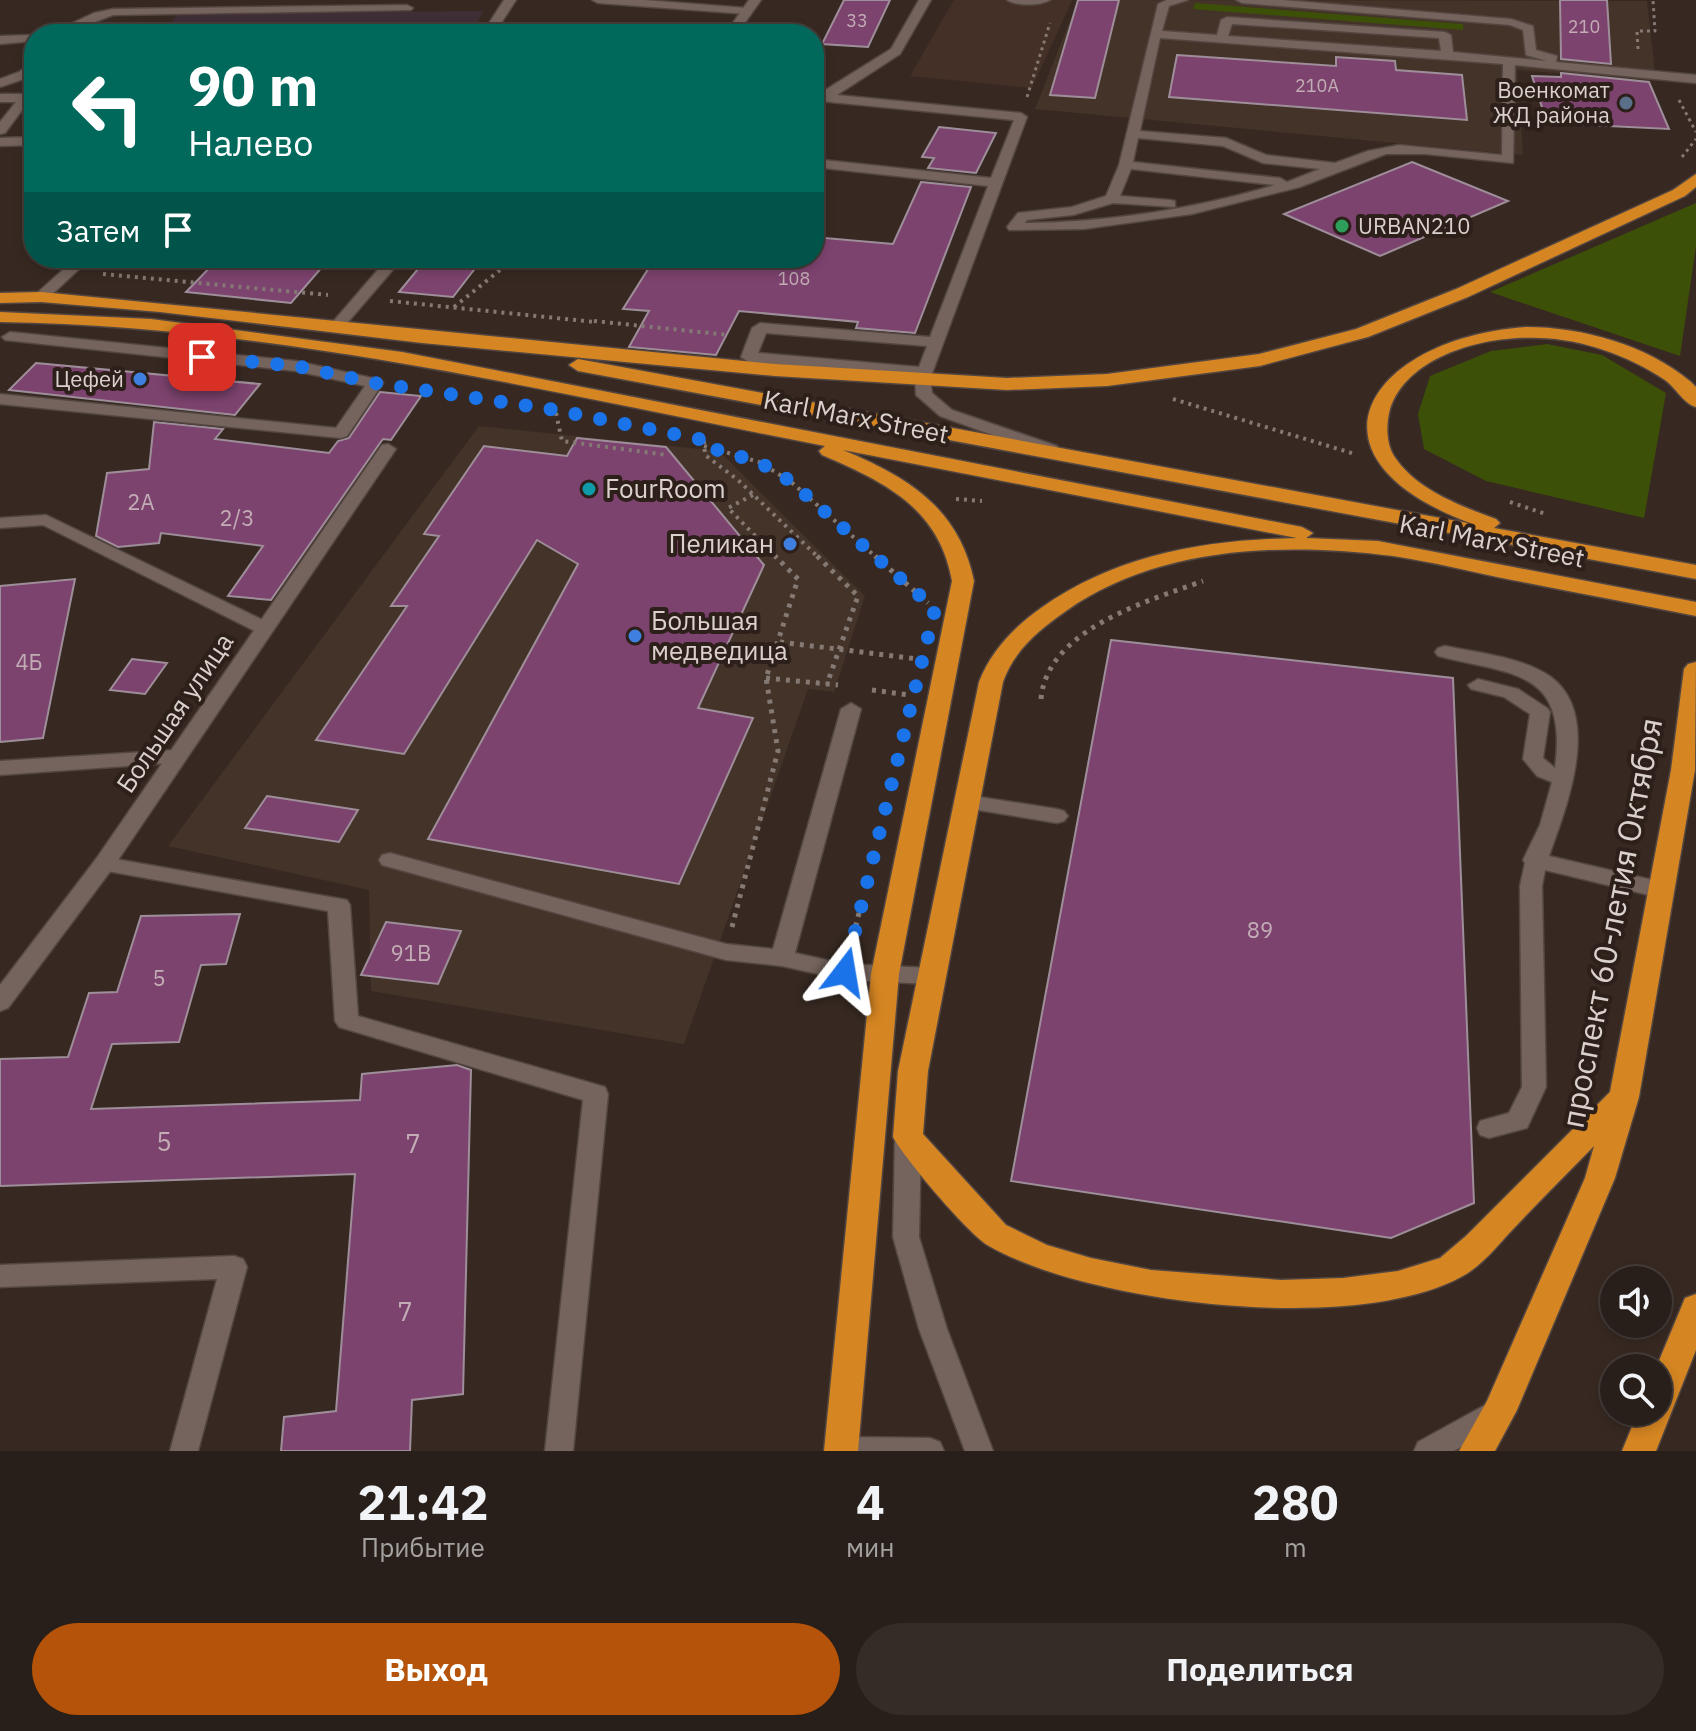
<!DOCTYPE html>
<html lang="ru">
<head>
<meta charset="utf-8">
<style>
	:root { --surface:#291f1a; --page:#352c27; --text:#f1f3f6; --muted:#a5a2a2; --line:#453d39; --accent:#b45309 }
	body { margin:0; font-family:"IBM Plex Sans",sans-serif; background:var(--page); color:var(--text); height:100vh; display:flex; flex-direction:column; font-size:30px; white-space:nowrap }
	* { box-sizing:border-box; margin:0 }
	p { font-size:26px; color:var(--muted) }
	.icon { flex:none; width:44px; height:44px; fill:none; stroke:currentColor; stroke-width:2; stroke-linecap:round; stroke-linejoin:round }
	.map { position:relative; height:1451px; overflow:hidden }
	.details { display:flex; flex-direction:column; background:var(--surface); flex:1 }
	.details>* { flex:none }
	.guide { position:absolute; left:24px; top:24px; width:800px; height:244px; border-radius:32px; box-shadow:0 4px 12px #0003,0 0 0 2px var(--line); background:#00695c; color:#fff; overflow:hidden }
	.controls { position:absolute; left:1600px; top:1266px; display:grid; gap:16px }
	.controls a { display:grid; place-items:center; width:72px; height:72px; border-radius:50%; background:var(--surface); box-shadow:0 4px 12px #0003,0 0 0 2px var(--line); font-size:40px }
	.pin { position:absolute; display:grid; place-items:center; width:68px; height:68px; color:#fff; margin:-34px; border-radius:16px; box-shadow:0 4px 12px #0006 }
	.me { position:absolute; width:88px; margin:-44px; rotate:14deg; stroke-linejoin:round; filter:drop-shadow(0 0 6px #0008) }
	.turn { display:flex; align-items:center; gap:28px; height:168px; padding:0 32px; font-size:36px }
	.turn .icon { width:104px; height:104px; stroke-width:2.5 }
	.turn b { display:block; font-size:56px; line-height:68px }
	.then { display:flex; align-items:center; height:76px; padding:0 32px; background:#0003; gap:16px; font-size:30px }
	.eta { display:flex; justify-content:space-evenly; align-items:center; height:136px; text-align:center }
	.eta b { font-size:48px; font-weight:700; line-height:56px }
	.primary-button { display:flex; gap:16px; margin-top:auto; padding:16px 32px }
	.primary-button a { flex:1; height:92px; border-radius:48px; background:var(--accent); color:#fff; font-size:32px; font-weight:700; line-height:92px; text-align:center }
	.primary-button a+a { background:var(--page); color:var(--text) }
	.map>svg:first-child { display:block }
</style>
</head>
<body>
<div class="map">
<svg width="1696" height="1451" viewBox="0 0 1696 1451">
	<rect width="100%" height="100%" fill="#372922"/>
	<g fill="#433328">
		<polygon points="1078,0 1647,1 1656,81 1517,70 1523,155 1035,109"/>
		<polygon points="479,426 719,451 865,596 834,692 808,689 684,1044 371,991 369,890 168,846"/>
	</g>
	<polygon fill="#453027" points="954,0 1072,0 1032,88 910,76"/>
	<polygon fill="#402e36" points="483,11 472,34 165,34 177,14"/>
	<g fill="#3d5008">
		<polygon points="1195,3 1463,24 1463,30 1193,9"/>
		<polygon points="1696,203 1696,246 1680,356 1490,292"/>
		<polygon points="1547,344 1602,355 1666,393 1644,518 1486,481 1424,449 1418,414 1430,376 1491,351"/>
	</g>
	<g fill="#7d436f" stroke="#9e8e99" stroke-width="2">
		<polygon points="844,0 890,0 868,47 822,44"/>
		<polygon points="1078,0 1119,0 1095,98 1050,95"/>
		<polygon points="1560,0 1607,0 1611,64 1561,59"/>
		<polygon points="1177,55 1336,66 1336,57 1395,61 1396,70 1462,75 1467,120 1169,97"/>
		<polygon points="1561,73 1649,82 1669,129 1547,123 1532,76 1561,77"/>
		<polygon points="939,127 996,133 976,173 928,168 934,158 922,157"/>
		<polygon points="1412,162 1508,201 1380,256 1284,214"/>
		<polygon points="921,182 971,187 915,333 856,328 858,322 739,311 716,355 629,347 649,311 623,309 655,258 814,258 814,237 893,244"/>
		<polygon points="219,258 330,258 291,303 186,292"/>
		<polygon points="427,258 483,258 453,297 399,292"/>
		<polygon points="36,363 260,384 235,415 9,390"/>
		<polygon points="380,392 421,396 391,440 383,439 380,443 271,600 228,596 263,546 161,533 159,543 118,547 96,536 107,473 149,469 154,422 223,429 215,439 329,453 338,441 349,438"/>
		<polygon points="577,438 666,447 764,565 698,708 753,718 679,884 428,839 578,564 537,540 404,754 316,740 407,606 391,606 439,536 424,534 484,446 567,456"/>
		<polygon points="75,579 43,738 0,742 0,586"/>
		<polygon points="1111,640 1453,678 1474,1203 1391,1238 1011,1181"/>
		<polygon points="132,659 167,663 145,694 110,690"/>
		<polygon points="267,796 358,810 339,842 245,828"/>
		<polygon points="240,914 226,964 201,965 179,1042 112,1044 91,1109 360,1100 362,1074 457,1065 471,1070 463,1394 412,1400 410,1451 281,1451 284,1417 336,1411 355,1174 0,1186 0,1059 68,1057 89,993 117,992 141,916"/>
		<polygon points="386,922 461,931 438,984 361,975"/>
	</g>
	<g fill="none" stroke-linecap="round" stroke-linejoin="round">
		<defs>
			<g id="lane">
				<polygon points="504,0 516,0 494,34 482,34"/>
				<polygon points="592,0 644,0 747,8 753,11 747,14 598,3"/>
				<path d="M919,0H931L900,54L837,95L1021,113L1027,117L930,379L932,393L952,410L1057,446L1059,450L1057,454H1045L940,416L916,395L915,376L749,362L741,357L752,328L760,323L930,337L988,186L814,167V159L991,178L1014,120L820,101L814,97L891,49ZM766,333L927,346L919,367L758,353Z"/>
				<path d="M1007,0H1050C1040,6 1017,6 1007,0Z"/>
				<path d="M1167,0H1188L1169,6L1162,31L1217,35L1221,20L1227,17L1445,32L1451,35L1453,52L1547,61L1526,55L1523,30L1510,25L1242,3L1236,0H1283L1511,19L1533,26L1536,50L1557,56L1556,62L1696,75V83L1515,65L1513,163L1426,154H1386L1300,187L1192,214L1084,229L1009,230L1007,227L1018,213L1072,207L1106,196L1119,165L1158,4ZM1232,24L1439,38L1441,51L1228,36ZM1160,38L1503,64L1502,155L1399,145L1368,151L1335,163L1266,155L1226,138L1140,131ZM1138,138L1223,146L1263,163L1320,169L1287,182L1280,178L1133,162ZM1131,169L1275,185C1194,209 1109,222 1025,223L1027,220L1073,215L1113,203L1175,207V201L1170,200L1120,196Z"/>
				<polygon points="407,5 413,8 411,10 113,15 87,25 109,24 140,34 109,30 49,34 94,13 113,9"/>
				<polygon points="34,35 34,41 0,44 0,36"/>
				<polygon points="34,61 34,71 27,78 0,87 0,79 19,72"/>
				<polygon points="0,94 25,94 31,98 5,133 0,134 0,122 16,102 0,102"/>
				<polygon points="34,137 34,145 0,146 0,138"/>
				<polygon points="76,258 91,258 46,300 36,300 36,294"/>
				<polygon points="388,258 403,258 342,329 332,329 332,323"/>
				<polygon points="10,332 296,361 381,380 383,383 347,436 341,438 0,404 0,394 336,428 365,386 296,371 5,340 2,337"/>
				<polygon points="46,515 271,624 273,628 271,632 257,632 43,525 0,528 0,518"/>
				<path d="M1445,646C1478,653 1523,657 1551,677C1603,716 1566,808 1549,856L1661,882L1669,885L1672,890L1669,895L1661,898L1545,870L1542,886L1546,1087L1527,1128L1489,1138L1480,1135L1477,1128L1480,1121L1509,1113L1522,1087L1520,886L1525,863L1523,860L1540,825L1552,782L1537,776L1523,759L1530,714L1504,697L1471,689L1468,685L1478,679L1518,689L1547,708L1550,712L1543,758L1555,768C1568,669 1513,675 1438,656L1435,652L1438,648Z"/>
				<polygon points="851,703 861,709 795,953 845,964 931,968 939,970 943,976 939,982 931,984 845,980 782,966 726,960 382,865 379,860 382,855 390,853 726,944 773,949 841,709"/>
				<polygon points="176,750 183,752 186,757 183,762 0,775 0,761"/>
				<polygon points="967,795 1057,809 1064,811 1068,816 1064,821 1057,823 960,807 957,802"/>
				<polygon points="104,857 347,900 350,905 358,1016 605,1087 608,1094 573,1451 545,1451 583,1100 339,1027 335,1021 328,911 96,869 93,864 96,859"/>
				<polygon points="908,1127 917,1130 921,1137 919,1237 947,1329 993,1451 965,1451 919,1329 893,1237 895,1137 899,1130"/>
				<polygon points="234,1256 243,1259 247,1267 198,1451 170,1451 217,1279 0,1287 0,1265"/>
				<polygon points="1496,1399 1506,1403 1510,1412 1506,1421 1454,1451 1414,1451 1418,1442"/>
				<polygon points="841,1437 930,1438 940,1442 944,1451 827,1451 831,1441"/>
			</g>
			<g id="street">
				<polygon points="749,0 761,0 737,34 725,34"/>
				<polygon points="388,444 396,449 112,869 8,1008 0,1011 0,985 96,859 382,445"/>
			</g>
			<g id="highway">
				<polygon points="1696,174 1696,187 1685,196 1468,297 1368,337 1260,366 1107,386 1007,390 775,376 422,343 160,312 41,302 0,303 0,293 41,292 775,364 1007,378 1107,374 1259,354 1356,329 1456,289 1673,190"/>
				<path d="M0,312L151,319L402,352L1302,527L1313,533L1306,538L1378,541L1696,602V616C1635,604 1573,592 1512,580C1472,572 1433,562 1393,556C1285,542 1158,546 1066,611C1039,630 1014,650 1003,682L928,1071L923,1134L1006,1225L1047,1245L1091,1258L1151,1270L1281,1280L1343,1278L1398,1271L1440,1258L1466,1236L1610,1092L1671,770L1684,669L1688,664L1696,662L1695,770L1639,1097L1615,1178L1517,1410L1495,1451H1459L1487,1401L1585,1178L1594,1146C1569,1172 1543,1197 1518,1224C1500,1242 1484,1265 1461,1277C1355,1335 1090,1304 989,1246C969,1235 904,1158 893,1137L898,1071L979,682C991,651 1014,627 1041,608C1118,554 1204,540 1297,538L843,450C908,477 959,508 974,581L899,974L858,1451H824L871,974L952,581C939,508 885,482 822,455L819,451L825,446C552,393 279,326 0,322Z"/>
				<path d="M1526,327C1583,327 1647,345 1691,382L1696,387V407C1684,404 1675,387 1665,380C1629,356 1583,339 1539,338C1488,335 1408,354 1390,409C1386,424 1386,443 1394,456C1416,490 1461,506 1496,519L1500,523L1494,528L1696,565V579L578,371L569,365L578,359L1473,524C1289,457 1370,338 1526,327Z"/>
				<polygon points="1696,1294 1696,1350 1656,1451 1622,1451 1638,1412 1658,1412 1658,1368 1656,1368 1685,1298"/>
			</g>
		</defs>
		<use href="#lane" stroke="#534641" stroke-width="3"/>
		<use href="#street" stroke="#534641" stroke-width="3"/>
		<use href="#highway" stroke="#534641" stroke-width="3"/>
		<g stroke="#857974" stroke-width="3" stroke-dasharray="3 4" stroke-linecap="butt">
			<polyline points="1638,49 1637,31 1655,31 1653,0"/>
			<polyline points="1027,97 1050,23"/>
			<polyline points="1679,100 1696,132"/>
			<polyline points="1682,157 1696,139"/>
		</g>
		<g stroke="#857974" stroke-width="4" stroke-dasharray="3 5" stroke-linecap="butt">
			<polyline points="103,274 328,295"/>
			<polyline points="390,301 595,322"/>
			<polyline points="454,307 515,258"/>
			<polyline points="594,321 729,335"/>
			<polyline points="1173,399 1355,454"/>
			<polyline points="556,413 562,441 667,455"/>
			<polyline points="704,441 705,455 738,480 819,558"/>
			<polyline points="704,446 759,462 790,481 877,558"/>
			<polyline points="753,495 728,508 777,558"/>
			<polyline points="956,499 982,501"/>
			<polyline points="1510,502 1546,514"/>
		</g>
		<g stroke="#857974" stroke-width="5" stroke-dasharray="4 6" stroke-linecap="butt">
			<polyline points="817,556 858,596 827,684"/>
			<polyline points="875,556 928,603"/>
			<polyline points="780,642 918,659"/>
			<polyline points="766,678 838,685"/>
			<polyline points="872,690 909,695"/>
			<path d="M1041,699C1047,629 1148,601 1203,581"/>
			<polyline points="732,927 778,751 766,678 798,579 775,556"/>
			<polyline points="851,946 859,913"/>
		</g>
		<use href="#lane" fill="#75645d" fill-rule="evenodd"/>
		<use href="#street" fill="#75645d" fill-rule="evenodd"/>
		<use href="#highway" fill="#d58522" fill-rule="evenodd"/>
	</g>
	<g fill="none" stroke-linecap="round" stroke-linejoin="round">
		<polyline stroke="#1a73e8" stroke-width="14" stroke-dasharray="0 25.2" points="202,357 296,366 375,383 556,410 704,440 704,446 759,462 790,481 935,609 845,972"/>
	</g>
	<circle fill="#5c6f8a" stroke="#2d1f19" stroke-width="3" cx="1626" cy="103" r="8"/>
	<circle fill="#2e9e5b" stroke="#2d1f19" stroke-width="3" cx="1342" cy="226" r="8"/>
	<g fill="#3f7fe0" stroke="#2d1f19" stroke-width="3">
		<circle cx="140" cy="379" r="8"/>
		<circle cx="790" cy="544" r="8"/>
		<circle cx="635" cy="636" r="8"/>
	</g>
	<circle fill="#0f9aa8" stroke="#2d1f19" stroke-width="3" cx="589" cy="489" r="8"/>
	<g text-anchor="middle" stroke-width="8" stroke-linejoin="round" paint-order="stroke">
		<g font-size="18" fill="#c3adb5">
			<text x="857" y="27">33</text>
			<text x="1584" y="33">210</text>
			<text x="1317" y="92">210А</text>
			<text x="794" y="285">108</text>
		</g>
		<g font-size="22" fill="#dad0cc" stroke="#2d1f19" text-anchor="end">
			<text x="1610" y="98">Военкомат<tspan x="1610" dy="25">ЖД района</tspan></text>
			<text x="1358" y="234" text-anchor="start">URBAN210</text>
			<text x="124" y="387">Цефей</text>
		</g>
		<g font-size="22" fill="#c3adb5">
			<text x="141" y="510">2А</text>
			<text x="237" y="526">2/3</text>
			<text x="29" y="670">4Б</text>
			<text x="1260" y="938">89</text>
			<text x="411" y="961">91В</text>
			<text x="159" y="986">5</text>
		</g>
		<g font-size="26" fill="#dad0cc" stroke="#2d1f19">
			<text transform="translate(856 417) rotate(11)" y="9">Karl Marx Street</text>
			<text transform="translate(1492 541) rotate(11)" y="9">Karl Marx Street</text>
			<text transform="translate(175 713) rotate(-56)" y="9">Большая улица</text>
		</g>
		<g font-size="26" fill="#dad0cc" stroke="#2d1f19" text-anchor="start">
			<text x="605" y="498">FourRoom</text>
			<text x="774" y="553" text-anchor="end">Пеликан</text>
			<text x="651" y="630">Большая<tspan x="651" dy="30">медведица</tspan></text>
		</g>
		<g font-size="26" fill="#c3adb5">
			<text x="164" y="1151">5</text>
			<text x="413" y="1153">7</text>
			<text x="405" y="1321">7</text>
		</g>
		<g font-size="32" fill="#dad0cc" stroke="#2d1f19">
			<text transform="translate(1612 923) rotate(-79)" y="11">проспект 60-летия Октября</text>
		</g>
	</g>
</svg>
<div class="controls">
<a><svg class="icon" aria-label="sound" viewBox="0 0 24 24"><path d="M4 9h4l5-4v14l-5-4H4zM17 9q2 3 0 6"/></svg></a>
<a><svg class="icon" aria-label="search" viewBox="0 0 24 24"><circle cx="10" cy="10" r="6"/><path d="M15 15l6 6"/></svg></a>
</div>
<div class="pin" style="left:202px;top:357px;background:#d93025"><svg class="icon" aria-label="arrive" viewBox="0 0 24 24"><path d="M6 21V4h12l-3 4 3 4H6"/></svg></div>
<svg class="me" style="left:845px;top:972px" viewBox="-20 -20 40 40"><path d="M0-17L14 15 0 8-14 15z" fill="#1a73e8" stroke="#fff" stroke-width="4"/></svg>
<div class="guide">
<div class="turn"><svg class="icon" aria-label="left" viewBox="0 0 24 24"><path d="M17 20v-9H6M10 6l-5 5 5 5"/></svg><div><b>90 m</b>Налево</div></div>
<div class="then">Затем<svg class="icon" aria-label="arrive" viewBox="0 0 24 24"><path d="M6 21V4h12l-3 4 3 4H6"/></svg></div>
</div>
</div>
<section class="details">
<div class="eta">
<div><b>21:42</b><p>Прибытие</p></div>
<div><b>4</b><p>мин</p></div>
<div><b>280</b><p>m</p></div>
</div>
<div class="primary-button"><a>Выход</a><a>Поделиться</a></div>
</section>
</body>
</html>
